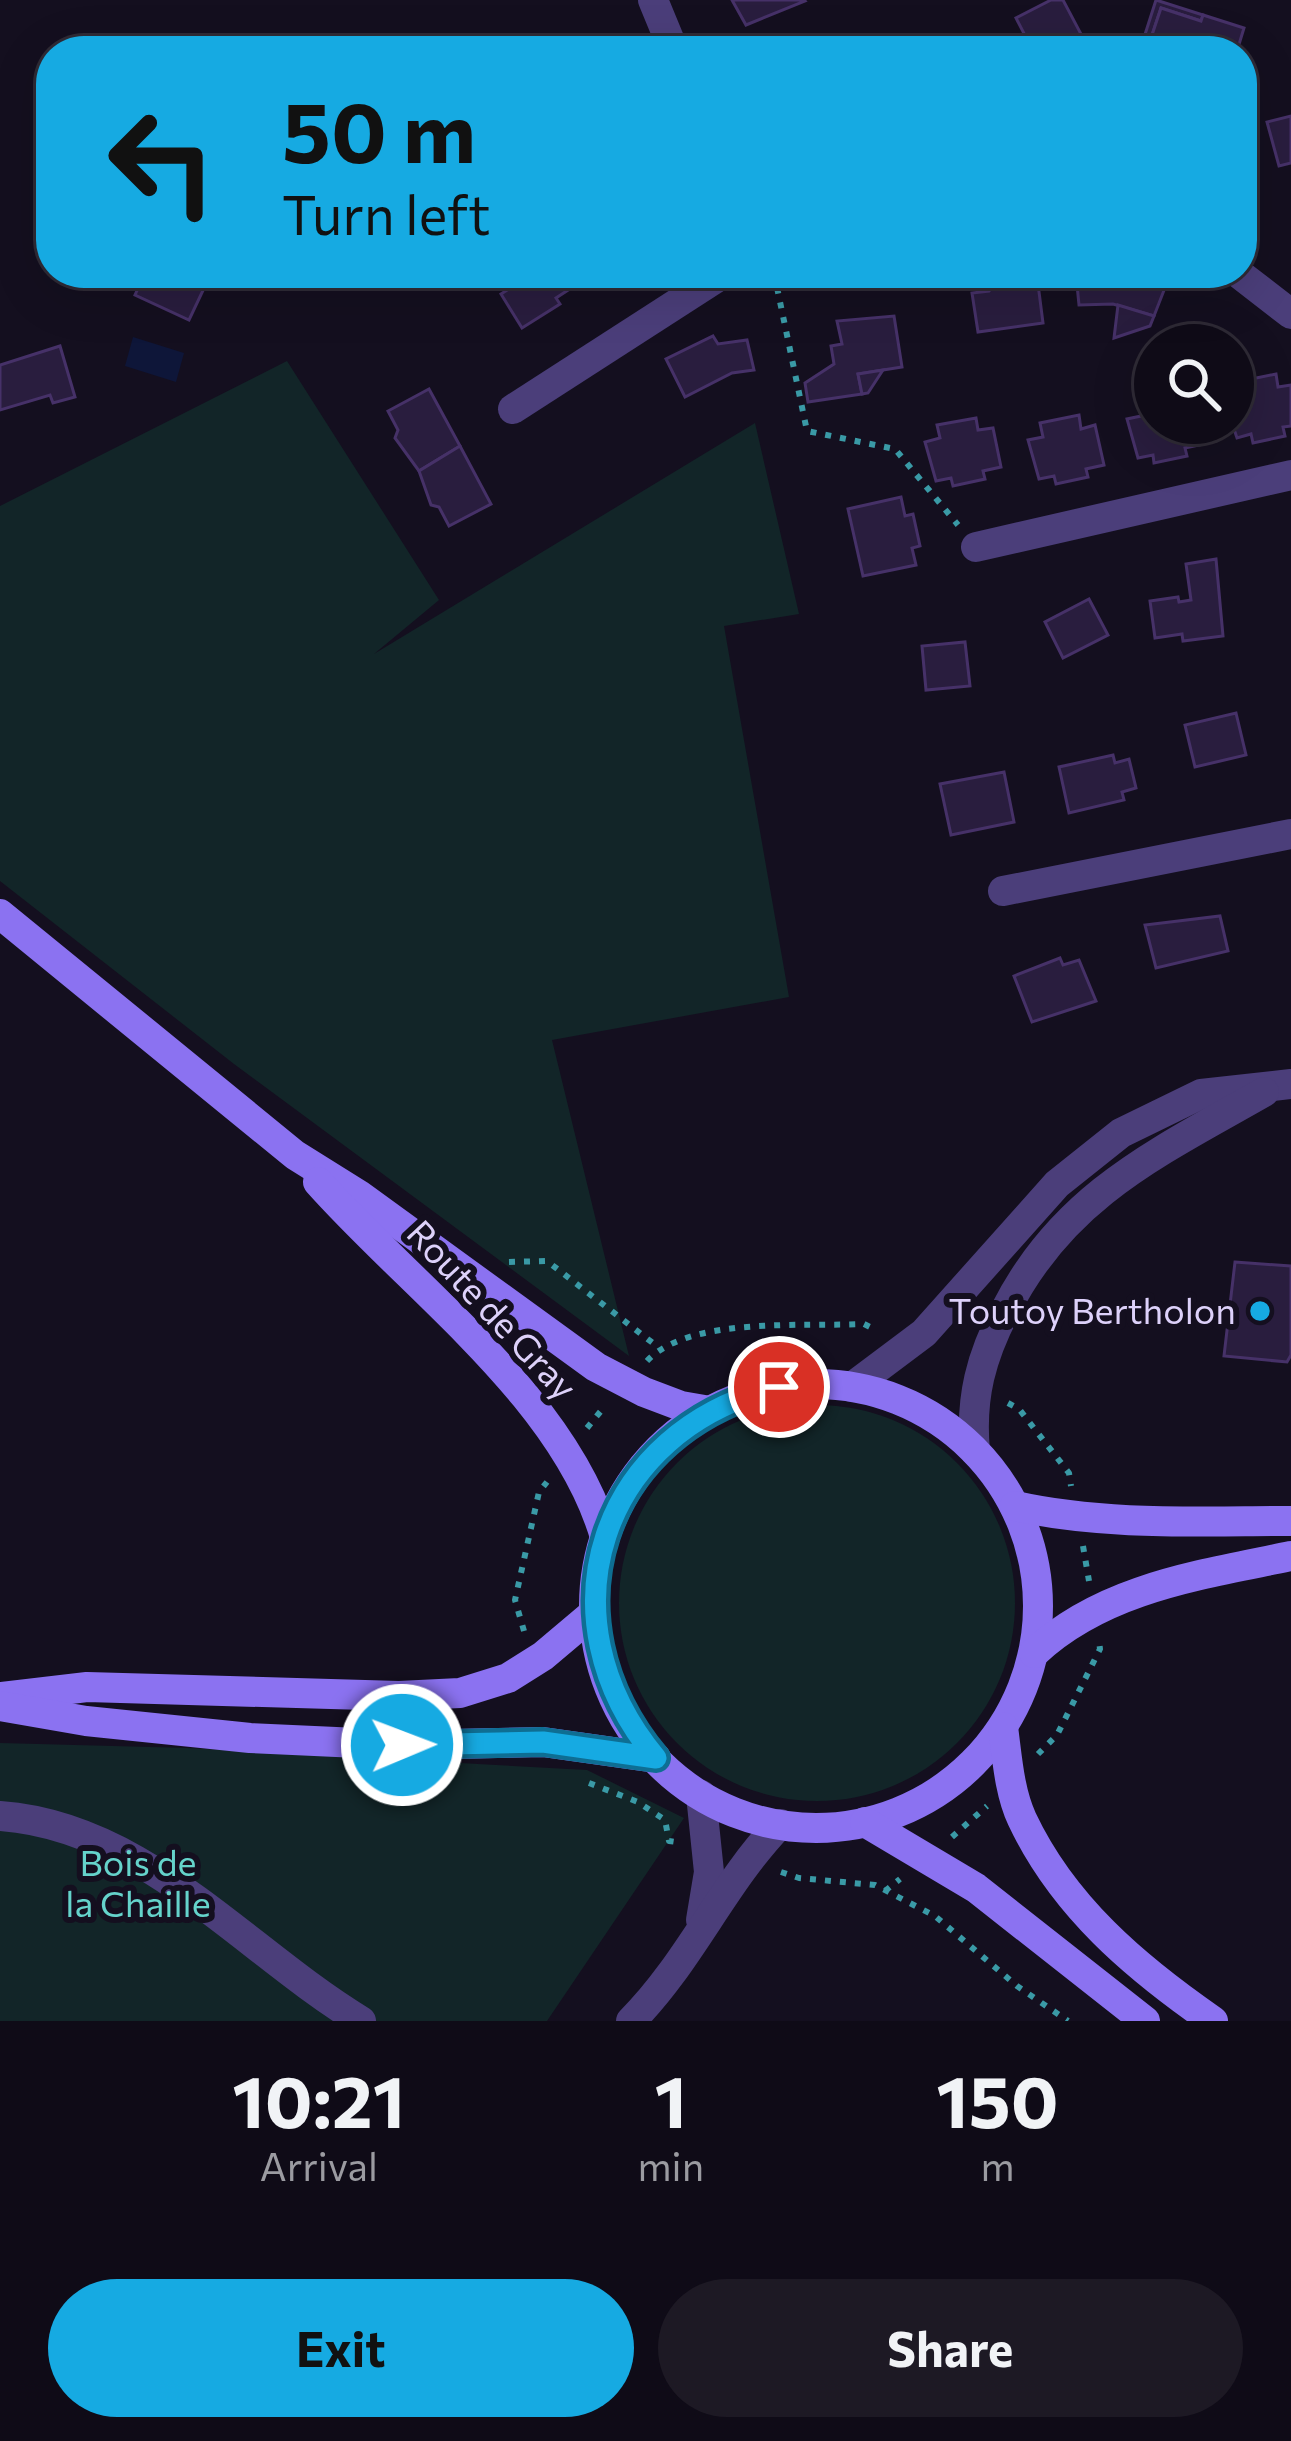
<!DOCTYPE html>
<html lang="en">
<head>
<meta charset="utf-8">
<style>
	:root { --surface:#0f0b17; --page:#1d1924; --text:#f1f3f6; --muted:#9b9ba1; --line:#2f2b36; --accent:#16aae2 }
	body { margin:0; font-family:Commissioner,sans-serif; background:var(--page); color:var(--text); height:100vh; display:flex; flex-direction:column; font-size:45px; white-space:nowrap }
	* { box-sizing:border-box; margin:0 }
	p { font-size:39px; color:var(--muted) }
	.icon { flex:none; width:66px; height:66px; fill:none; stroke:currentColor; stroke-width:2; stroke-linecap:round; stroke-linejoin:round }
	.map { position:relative; height:2021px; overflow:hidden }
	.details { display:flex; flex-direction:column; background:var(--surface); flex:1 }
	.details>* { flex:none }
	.hud { position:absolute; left:36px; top:36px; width:1221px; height:252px; border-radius:48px; box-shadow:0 12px 48px #0002,0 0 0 3px var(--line); background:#16aae2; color:#111; overflow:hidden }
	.buttons { position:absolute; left:1134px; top:324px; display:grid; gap:24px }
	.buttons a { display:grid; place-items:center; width:120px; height:120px; border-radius:50%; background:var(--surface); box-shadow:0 12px 48px #0002,0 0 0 3px var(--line); font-size:60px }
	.pin { position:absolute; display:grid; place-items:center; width:102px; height:102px; color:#fff; margin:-51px; border:6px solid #fff; border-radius:50%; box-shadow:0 3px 12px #0007 }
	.me { position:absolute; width:132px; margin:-66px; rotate:89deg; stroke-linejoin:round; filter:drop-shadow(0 0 9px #0008) }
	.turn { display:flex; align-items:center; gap:42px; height:252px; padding:0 48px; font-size:54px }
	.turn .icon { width:156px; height:156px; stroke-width:2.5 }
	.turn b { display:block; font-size:84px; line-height:102px }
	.eta { display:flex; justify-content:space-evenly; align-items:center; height:204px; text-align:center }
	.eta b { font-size:72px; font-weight:700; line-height:84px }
	.button { display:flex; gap:24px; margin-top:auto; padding:24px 48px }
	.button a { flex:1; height:138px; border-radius:72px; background:var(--accent); color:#111; font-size:48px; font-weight:700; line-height:138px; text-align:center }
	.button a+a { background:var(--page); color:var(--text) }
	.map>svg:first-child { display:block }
</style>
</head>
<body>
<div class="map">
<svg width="1291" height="2021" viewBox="0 0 1291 2021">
	<rect width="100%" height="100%" fill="#140f1f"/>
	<g fill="#122528">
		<polygon points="287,361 439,600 374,654 755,423 799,614 724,626 789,997 552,1040 629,1356 234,1064 0,881 0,506"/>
		<circle cx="817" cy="1603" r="198"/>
		<polygon points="0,1743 188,1748 587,1770 684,1818 547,2021 0,2021"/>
	</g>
	<polygon fill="#0e1639" points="133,337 184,353 176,382 125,366"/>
	<g fill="#291d3e" stroke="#463168" stroke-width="3">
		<polygon points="732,0 804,0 805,1 746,25"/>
		<polygon points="1051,0 1063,0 1081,34 1048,51 1033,51 1016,18"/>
		<polygon points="1156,0 1203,15 1201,21 1161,8 1150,41 1180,51 1141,47"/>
		<polygon points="1161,8 1201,21 1203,15 1244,28 1237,51 1180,51 1150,41"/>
		<polygon points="1291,116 1291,163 1279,166 1267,122"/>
		<polygon points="145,273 188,273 207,282 189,320 135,295"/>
		<polygon points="534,273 577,273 582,281 556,298 560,304 522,328 501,294"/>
		<polygon points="1082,273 1149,273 1168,280 1154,316 1113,304 1079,305 1077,285 1084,284"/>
		<polygon points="998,279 1010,288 1038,284 1043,323 978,332 972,293 989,291"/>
		<polygon points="1118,305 1154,316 1150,326 1114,338"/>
		<polygon points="894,316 902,367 858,374 862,394 808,402 805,383 834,364 831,346 842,344 837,321"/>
		<polygon points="713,336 718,344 747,340 754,370 732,373 685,397 666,359"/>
		<polygon points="60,346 75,397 53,403 50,395 0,410 0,365"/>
		<polygon points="883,370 868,393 862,394 858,374"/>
		<polygon points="1276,374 1278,387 1291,385 1291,426 1283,427 1285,436 1253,443 1251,434 1237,438 1232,423 1233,397 1240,395 1237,382"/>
		<polygon points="429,389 460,446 419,471 395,438 398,430 388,411"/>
		<polygon points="1155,400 1155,423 1198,423 1203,444 1185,448 1187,456 1154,463 1153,455 1138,458 1127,419 1141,416 1139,403"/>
		<polygon points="1079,415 1081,429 1095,425 1104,465 1086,469 1088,477 1056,484 1054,476 1039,479 1028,440 1043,437 1040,423"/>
		<polygon points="976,418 978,430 993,428 1001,467 983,471 985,479 953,486 951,478 936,481 925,442 940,438 937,425"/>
		<polygon points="460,446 491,504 449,526 439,507 431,505 419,471"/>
		<polygon points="901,497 905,516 913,514 920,546 912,548 916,565 863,576 848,509"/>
		<polygon points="1216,559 1223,636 1183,641 1182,634 1155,638 1150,601 1178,597 1179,602 1191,600 1186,564"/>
		<polygon points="1089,599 1108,635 1063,658 1045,622"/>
		<polygon points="965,642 970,686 926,690 922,646"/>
		<polygon points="1236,713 1246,755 1195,767 1185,725"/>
		<polygon points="1113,755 1115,763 1129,759 1136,788 1122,792 1124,800 1069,813 1059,767"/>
		<polygon points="1004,772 1014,822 951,835 940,784"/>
		<polygon points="1220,916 1228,951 1156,968 1145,925"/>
		<polygon points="1060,958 1063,965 1079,960 1096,1001 1032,1022 1014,976"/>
		<polygon points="1235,1262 1291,1266 1291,1355 1287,1362 1224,1356"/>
	</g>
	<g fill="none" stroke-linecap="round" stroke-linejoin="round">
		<g stroke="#3a9aa6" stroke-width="6" stroke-dasharray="6 9" stroke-linecap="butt">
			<polyline points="774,273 807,431 895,449 958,525"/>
			<polyline points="509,1262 547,1261 658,1347"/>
			<path d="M647,1361C689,1316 805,1327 864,1324L876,1330"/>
			<polyline points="1008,1403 1019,1409 1069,1473 1071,1486"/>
			<polyline points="587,1428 605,1406"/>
			<polyline points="1083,1546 1089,1581"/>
			<polyline points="524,1631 515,1600 539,1492 547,1482"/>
			<polyline points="1038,1754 1057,1735 1100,1649 1099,1641"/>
			<polyline points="589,1783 638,1802 665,1820 669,1841 676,1842"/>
			<polyline points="952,1837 987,1806"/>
			<polyline points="781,1872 799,1878 875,1885 935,1916 1017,1986 1068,2021"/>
			<polyline points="885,1891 900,1879"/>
		</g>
		<g stroke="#4b3e7a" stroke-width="30">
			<polyline points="653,0 674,51"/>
			<polyline points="1238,273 1291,314"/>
			<polyline points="513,409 724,273"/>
			<polyline points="976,547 1291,475"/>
			<polyline points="1003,891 1291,834"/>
			<polyline points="852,1387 924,1333 1057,1184 1121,1133 1201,1094 1291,1084"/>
			<path d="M975,1451C970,1398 981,1356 1006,1309C1064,1195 1159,1152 1264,1092"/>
			<polyline points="701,1795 709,1872 701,1920"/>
			<path d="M0,1816C144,1826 245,1951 361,2021"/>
			<path d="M631,2021C690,1962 722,1884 780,1824"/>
		</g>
		<g stroke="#8b72f1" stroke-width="30">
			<polyline points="0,914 295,1155 359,1195 596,1367 644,1392 681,1406 710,1411"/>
			<path d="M318,1182C413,1289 564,1397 605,1537"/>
			<circle cx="816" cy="1606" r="222"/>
			<path d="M1015,1506C1104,1526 1200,1521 1291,1521"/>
			<path d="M1034,1653C1103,1588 1200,1575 1291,1556"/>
			<polyline points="2,1697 87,1687 399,1696 460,1693 508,1678 543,1656 594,1613"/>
			<polyline points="0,1706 86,1721 250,1738 402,1745 543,1742 656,1758"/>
			<path d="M1003,1727C1007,1756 1009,1791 1022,1819C1063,1906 1135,1967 1213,2021"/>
			<polyline points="865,1822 976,1888 1145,2021"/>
		</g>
	</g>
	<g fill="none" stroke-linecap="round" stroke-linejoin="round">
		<defs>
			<path id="route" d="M402,1745L543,1742L656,1758C538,1617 600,1429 779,1387"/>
		</defs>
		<use href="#route" stroke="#0e6e93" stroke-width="30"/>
		<use href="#route" stroke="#16aae2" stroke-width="21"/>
	</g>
	<circle fill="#16aae2" stroke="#140f1f" stroke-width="4.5" cx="1260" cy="1311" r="12"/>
	<g text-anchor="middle" stroke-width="12" stroke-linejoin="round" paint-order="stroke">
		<g font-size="36" fill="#ddd1fa" stroke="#140f1f">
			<text transform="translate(492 1310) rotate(47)" y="13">Route de Gray</text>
		</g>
		<g font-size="36" fill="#ddd1fa" stroke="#140f1f" text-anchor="end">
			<text x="1236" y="1324">Toutoy Bertholon</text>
		</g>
		<g font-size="36" fill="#65d3cb" stroke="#140f1f">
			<text x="138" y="1876">Bois de<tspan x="138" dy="41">la Chaille</tspan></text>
		</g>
	</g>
</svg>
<div class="buttons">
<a><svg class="icon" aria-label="search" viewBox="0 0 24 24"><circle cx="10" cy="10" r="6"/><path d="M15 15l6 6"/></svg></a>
</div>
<div class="pin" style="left:779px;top:1387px;background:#d93025"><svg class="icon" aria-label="arrive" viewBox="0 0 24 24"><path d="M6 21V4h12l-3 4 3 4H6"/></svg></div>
<svg class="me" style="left:402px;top:1745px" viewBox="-20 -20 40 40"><circle r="17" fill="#16aae2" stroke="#fff" stroke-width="3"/><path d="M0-11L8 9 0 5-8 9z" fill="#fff"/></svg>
<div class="hud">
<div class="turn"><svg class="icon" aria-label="left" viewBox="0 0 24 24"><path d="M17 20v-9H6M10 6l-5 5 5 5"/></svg><div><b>50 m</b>Turn left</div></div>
</div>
</div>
<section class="details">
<div class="eta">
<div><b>10:21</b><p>Arrival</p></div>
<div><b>1</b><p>min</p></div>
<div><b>150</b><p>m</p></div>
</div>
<div class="button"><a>Exit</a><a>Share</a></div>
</section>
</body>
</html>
